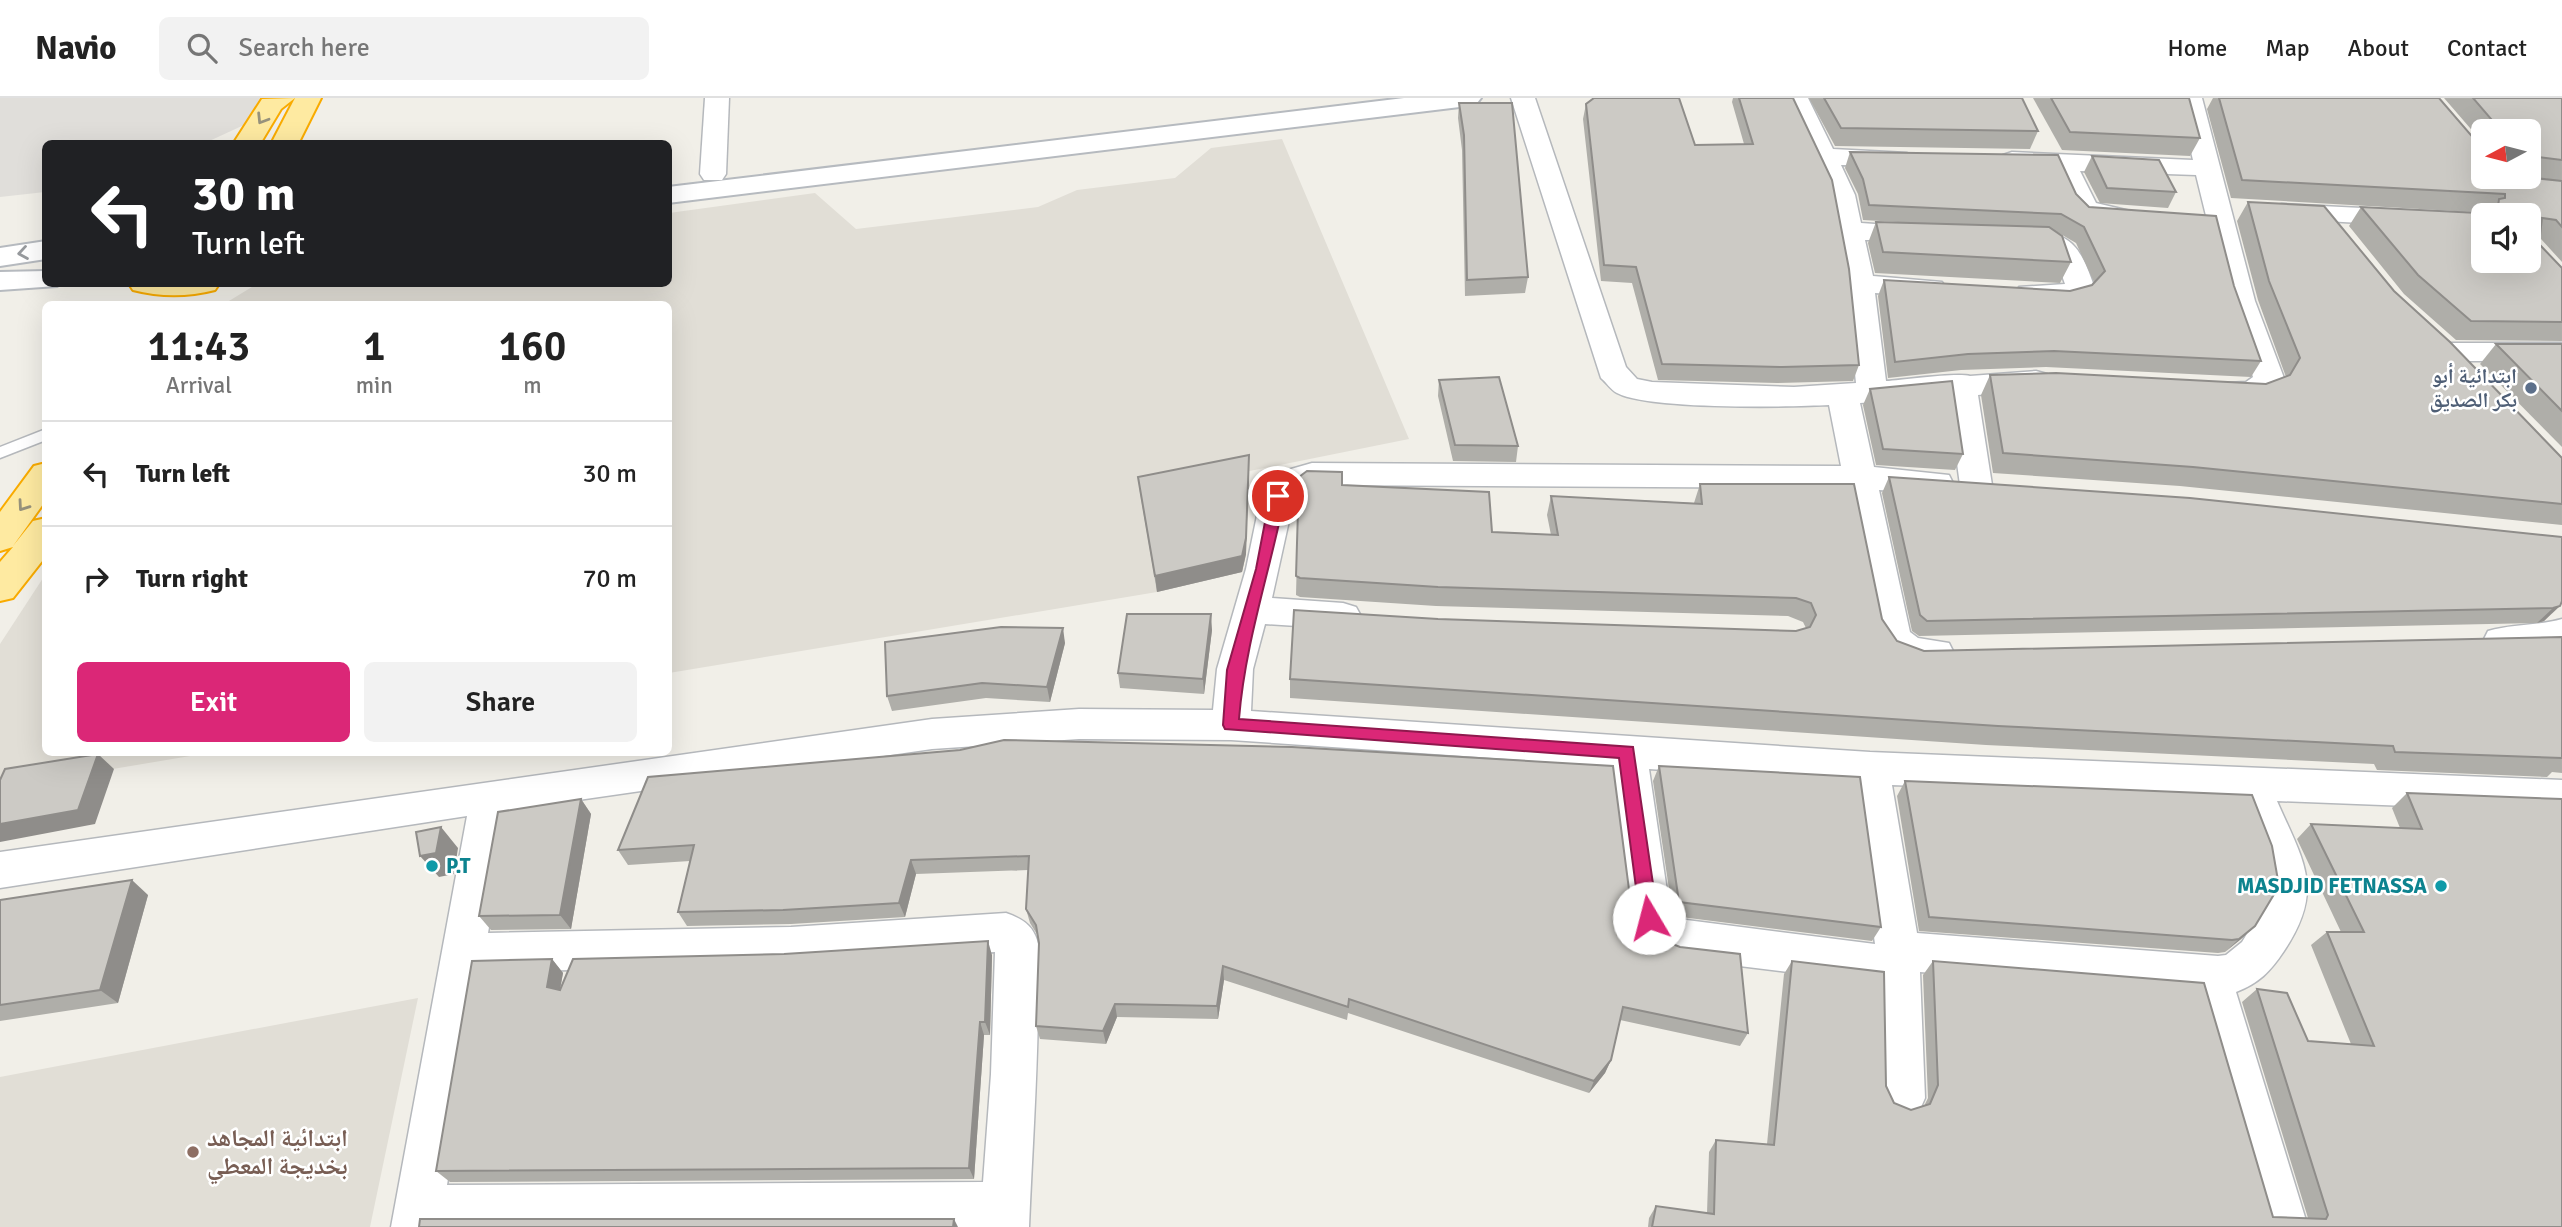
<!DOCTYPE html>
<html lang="en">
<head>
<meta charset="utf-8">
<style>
	:root { --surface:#fff; --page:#f2f2f2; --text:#222; --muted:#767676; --line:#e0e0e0; --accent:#db2777 }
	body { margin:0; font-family:Signika,"Noto Naskh Arabic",sans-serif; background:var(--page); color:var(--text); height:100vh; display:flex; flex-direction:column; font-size:26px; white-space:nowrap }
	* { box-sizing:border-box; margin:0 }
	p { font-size:23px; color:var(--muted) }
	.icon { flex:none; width:38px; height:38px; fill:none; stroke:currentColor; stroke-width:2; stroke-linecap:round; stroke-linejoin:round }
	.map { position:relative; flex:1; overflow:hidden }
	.panel { position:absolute; left:42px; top:203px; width:630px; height:455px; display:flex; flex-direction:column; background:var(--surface); border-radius:10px; box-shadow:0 7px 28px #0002 }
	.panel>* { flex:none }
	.guide { position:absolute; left:42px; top:42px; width:630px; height:147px; border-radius:10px; box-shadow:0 7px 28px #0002; background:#202124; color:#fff; overflow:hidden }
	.needle { width:46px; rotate:263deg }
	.controls { position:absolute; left:2471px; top:21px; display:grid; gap:14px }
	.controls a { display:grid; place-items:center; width:70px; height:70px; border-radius:10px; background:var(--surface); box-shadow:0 7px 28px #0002; font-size:35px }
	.pin { position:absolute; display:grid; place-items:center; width:60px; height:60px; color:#fff; margin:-30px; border:4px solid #fff; border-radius:50%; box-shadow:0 2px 7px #0007 }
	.me { position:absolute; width:77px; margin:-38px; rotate:352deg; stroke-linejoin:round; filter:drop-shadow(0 0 5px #0008) }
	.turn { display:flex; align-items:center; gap:24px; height:147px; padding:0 35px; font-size:32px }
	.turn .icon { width:91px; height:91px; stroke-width:2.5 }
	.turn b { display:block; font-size:49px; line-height:60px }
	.eta { display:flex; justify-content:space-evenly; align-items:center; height:119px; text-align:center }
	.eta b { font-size:42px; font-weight:600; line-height:49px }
	.cta { display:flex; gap:14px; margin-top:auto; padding:14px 35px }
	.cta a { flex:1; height:80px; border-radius:10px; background:var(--accent); color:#fff; font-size:28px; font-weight:600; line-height:80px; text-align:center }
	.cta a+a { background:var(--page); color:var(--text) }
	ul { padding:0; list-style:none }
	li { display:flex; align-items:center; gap:21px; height:105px; padding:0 35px; border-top:2px solid var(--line) }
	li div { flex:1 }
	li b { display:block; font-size:26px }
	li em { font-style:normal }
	header { display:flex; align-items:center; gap:42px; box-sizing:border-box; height:98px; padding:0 35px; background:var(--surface); border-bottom:2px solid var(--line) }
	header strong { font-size:33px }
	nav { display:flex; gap:38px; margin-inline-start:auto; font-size:24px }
	.search { width:490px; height:63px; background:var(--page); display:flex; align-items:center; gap:18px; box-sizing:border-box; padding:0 24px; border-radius:10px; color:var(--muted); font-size:26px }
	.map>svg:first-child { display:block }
</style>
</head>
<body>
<header>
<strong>Navio</strong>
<div class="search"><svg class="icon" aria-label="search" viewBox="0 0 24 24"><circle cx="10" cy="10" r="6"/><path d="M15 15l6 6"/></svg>Search here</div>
<nav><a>Home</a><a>Map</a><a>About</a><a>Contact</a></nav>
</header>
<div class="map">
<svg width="2562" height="1129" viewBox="0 0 2562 1129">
	<rect width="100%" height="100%" fill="#f1efe8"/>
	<polygon fill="#e0deda" points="0,0 260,0 244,27 205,45 46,46 45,94 0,99"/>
	<g fill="#e1ded6">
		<polygon points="1282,41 1409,341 1140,395 1157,494 669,575 668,206 224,206 257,186 668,186 669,115 815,95 856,131 1038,109 1077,92 1175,80 1211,50"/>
		<polygon points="45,477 46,654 208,655 0,690 0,546"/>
		<polygon points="418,900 370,1129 0,1129 0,979"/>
	</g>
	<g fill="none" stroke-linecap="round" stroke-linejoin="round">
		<defs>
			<polygon id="service" points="46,331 46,342 0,360 0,349"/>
			<g id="minor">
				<polygon points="705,0 729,0 726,76 722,82 704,82 700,76"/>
				<path d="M1511,0H1535L1626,269L1637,281L1652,284L1794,289L1856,285L1846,186L1829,97L1784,0H1808L1833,51L1907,55L1911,60L1907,65L1898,68L1841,67L1855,97L1861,125L1931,130L1935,136L1931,142H1865L1873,178L1942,184L1946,190L1942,196L1932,199L1875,195L1886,283C1904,282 1957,274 1970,278L2036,273L2047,276L2051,283L2047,290L1978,297L1992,387L1988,395L1976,398L1964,395L1960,387L1948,299L1860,305L1874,369L1949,377L1953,385L1949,393L1937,396L1879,392L1910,534L1918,540L1949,545L1954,555L1949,565C1919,574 1890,566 1875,538L1846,390L1313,387L1301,391L1294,400L1272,500L1343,505L1356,509L1361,518L1356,527L1343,531L1265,526L1253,571L1251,613L1870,654L2562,682V714L2277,703C2304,765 2325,791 2284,853C2270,874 2259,885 2236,894L2308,1129H2258L2192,896L1920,874L1925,1000L1918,1016L1902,1022L1886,1016L1879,1000L1877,885L1674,860L1641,846L1628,820L1609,668L1231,642L1079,641L932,651L509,712L488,835L791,829L1006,815C1020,820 1032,826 1037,842C1043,863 1038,891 1038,912C1037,985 1032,1057 1029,1129H391L467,718L0,790V754L932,621L1079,611L1213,612L1217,571L1246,471L1261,398L1277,375L1312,365L1841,368L1829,307C1789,309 1649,312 1617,295C1611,292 1606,284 1601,280ZM1649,671L1853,685L1875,846L1671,820ZM1892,687L2237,701L2260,762L2267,803L2242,844L2226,857L2218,858L1917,835ZM995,854L991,976L983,1084L447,1087L482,874L791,867Z"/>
				<path d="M2178,0H2202L2255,203L2284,280C2267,307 2235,308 2206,300L2202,293L2206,286L2246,284L2253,279L2227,203L2196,77L2080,73L2096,105L2130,113L2134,119L2130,125L2105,126L2077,116L2063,97L2053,71L2003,67L1999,62L2003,57L2012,54L2193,62Z"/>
				<polygon points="2282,106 2483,116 2489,117 2483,117 2483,132 2272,120 2269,114 2272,108"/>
				<path d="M2028,131C2072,135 2080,148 2094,188C2079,211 2042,207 2019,201L2015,195L2019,189L2065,186C2053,151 2052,153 2018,145L2014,139L2018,133Z"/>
				<polygon points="2448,245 2562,245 2562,263 2448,263 2437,261 2433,254 2437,247"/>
				<path d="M2562,521V549C2538,556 2513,560 2488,553L2483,543L2488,533C2512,526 2537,528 2562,521Z"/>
			</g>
			<g id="secondary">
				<polygon points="1404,0 1481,0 1477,5 1468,8 668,105 668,89"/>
				<polygon points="46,143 46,161 0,168 0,150"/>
				<polygon points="46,173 46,186 58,186 57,188 0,192 0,174"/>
			</g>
			<g id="trunk">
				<polygon points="295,0 281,11 260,46 233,46 262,1"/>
				<polygon points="295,0 321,0 298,46 271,46"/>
				<path d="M129,186H219L215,192C188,199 160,199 133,192Z"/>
				<polygon points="46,365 46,402 13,448 33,423 46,420 46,458 13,500 0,503 0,464 13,449 0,453 0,414 34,368"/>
			</g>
		</defs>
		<use href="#service" stroke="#b5b8bc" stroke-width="3"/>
		<use href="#minor" stroke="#b5b8bc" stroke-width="3"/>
		<use href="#secondary" stroke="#b6babf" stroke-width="4"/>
		<use href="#trunk" stroke="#f9ab00" stroke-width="4"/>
		<use href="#service" fill="#fff" fill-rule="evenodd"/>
		<use href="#minor" fill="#fff" fill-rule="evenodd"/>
		<use href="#secondary" fill="#fff" fill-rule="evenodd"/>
		<use href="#trunk" fill="#feeaa1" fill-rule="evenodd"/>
	</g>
	<g fill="#afaea9">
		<polygon points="1733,0 1793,0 1859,267 1853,283 1777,285 1658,282 1632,185 1601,183 1583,21 1586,6 1695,47 1744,46 1732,4"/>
		<polygon points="1809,0 2022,0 2038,33 2030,51 1835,48"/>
		<polygon points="2033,0 2189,0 2200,40 2190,58 2062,52"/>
		<polygon points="2213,0 2439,0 2483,79 2560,83 2529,78 2529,33 2483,33 2483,45 2444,0 2562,0 2562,164 2541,141 2539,141 2539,146 2562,170 2562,243 2456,242 2404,196 2349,128 2361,109 2489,115 2231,100 2207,11"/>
		<polygon points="1459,5 1528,179 1525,195 1465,198 1462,52 1458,20"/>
		<polygon points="1850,54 2076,96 2089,109 2234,188 2261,263 2251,279 2046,269 1961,272 1888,280 1878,198 1884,182 2070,193 2092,187 2094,184 2076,145 2052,131 2071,164 2060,185 1875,175 1868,145 1876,124 1915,125 1863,122 1858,96 1845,70"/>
		<polygon points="2092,58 2176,94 2168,110 2100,105 2084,74"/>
		<polygon points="2248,104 2394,193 2562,360 2562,427 2180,388 1993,375 1981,297 1990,277 2266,286 2286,279 2258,202 2237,123"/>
		<polygon points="2496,246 2562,246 2562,349 2480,266"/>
		<polygon points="1439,282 1518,348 1516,364 1453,363 1438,298"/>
		<polygon points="1870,291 1963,356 1955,372 1876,367 1863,307"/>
		<polygon points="1249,357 1246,456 1242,474 1157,494 1140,395 1138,379"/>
		<polygon points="1299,379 1342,387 1492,434 1551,437 1547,417 1551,398 1694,405 1700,386 1882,521 1897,543 1924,553 2562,539 2562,675 2552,674 2547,679 2377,672 2374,666 1986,647 1290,600 1290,581 1438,521 1796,533 1806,530 1803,524 1788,518 1436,508 1300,499 1296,497"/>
		<polygon points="1889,379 2562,503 2544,523 2537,525 1919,538 1912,533 1882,395"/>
		<polygon points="1212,532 1204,596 1120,590 1118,575"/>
		<polygon points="1065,545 1050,604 986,600 892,613 887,598"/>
		<polygon points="1659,668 1881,829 1872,843 1673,818 1653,683"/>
		<polygon points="648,679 1631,807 1645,835 1748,935 1740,948 1620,922 1611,962 1605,975 1589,995 1348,915 1347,922 1224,882 1218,921 1117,919 1106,946 1040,941 1036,928 1039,845 1038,838 1030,825 1026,811 1028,772 916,776 905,819 791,826 687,828 678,814 690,763 628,767 618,752"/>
		<polygon points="1905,683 2255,828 2225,854 2218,855 1919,833 1897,698"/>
		<polygon points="2407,695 2562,701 2562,1129 1648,1129 1649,1120 1656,1108 1707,1115 1709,1054 1716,1042 1767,1046 1784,876 1792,863 1886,988 1894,1005 1911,1012 1924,1008 1928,1000 1923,877 1933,863 2273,1119 2308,1120 2242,904 2257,891 2308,943 2351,946 2311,847 2327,834 2341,834 2297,741 2311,726 2400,730 2392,710"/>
		<polygon points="581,701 591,716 571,831 491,832 479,818"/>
		<polygon points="148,797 118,905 0,923 0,802"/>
		<polygon points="992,857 990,937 984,937 974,1081 450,1084 436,1073 552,861 563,875 560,892"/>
	</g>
	<g fill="#8f8d8a">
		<polygon points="1249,357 1246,456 1242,474 1157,494 1155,478"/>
		<polygon points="2560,508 2544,523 2537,525 2553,510"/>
		<polygon points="1211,516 1212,532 1204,596 1203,581"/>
		<polygon points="1063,530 1065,545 1050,604 1047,589"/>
		<polygon points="98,656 114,671 95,726 0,744 0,726"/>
		<polygon points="581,701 591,716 571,831 560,817"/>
		<polygon points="441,729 458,750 454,776 439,779 420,758"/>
		<polygon points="911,762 916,776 905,819 899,805"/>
		<polygon points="132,782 148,797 118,905 100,892"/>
		<polygon points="2255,828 2240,842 2225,854 2239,841"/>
		<polygon points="988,843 992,857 990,937 985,924"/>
		<polygon points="552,861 563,875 558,902 547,889"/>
		<polygon points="1223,868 1224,882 1218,921 1217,908"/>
		<polygon points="1115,906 1117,919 1106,946 1103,933"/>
		<polygon points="980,924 984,937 974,1081 969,1070"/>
		<polygon points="1611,962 1605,975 1589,995 1594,983"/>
		<polygon points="954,1121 958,1129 953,1129"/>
	</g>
	<g fill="#cccac5" stroke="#8f8d8a" stroke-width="2" fill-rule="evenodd">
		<polygon points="1594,0 1679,0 1695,47 1753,46 1739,0 1793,0 1832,82 1849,171 1859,267 1782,269 1662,266 1636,169 1604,167 1586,6"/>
		<polygon points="1824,0 2022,0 2038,33 1841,30"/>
		<polygon points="2051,0 2189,0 2200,40 2070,34"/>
		<path d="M2219,0H2439L2483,51V79H2525L2562,83V129L2556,122L2542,120L2539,146L2562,170V224L2471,223L2418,177L2361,109L2497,116L2499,101L2505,100V96L2242,82ZM2483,117H2529V163H2483Z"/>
		<polygon points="2473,0 2562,0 2562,62 2529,58 2529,33 2498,33 2498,29"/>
		<polygon points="1459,5 1512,5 1528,179 1467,182 1464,37"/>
		<polygon points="1850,54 2058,57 2076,96 2089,109 2216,118 2234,188 2261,263 2054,253 1968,256 1895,264 1884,182 2070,193 2092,187 2105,173 2084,129 2061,116 1869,107 1863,81"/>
		<polygon points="2092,58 2159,62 2176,94 2107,90"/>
		<polygon points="2248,104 2324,108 2394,193 2450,244 2562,360 2562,406 2193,369 2003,355 1990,277 2056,275 2266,286 2290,277 2300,260 2269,183"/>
		<polygon points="1876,124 2049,129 2062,138 2071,164 1883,154"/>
		<polygon points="2496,246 2562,246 2562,313"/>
		<polygon points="1499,279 1518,348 1455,347 1439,282"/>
		<polygon points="1952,283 1963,356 1883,351 1870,291"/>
		<polygon points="1249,357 1246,440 1242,458 1155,478 1138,379"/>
		<polygon points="1307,373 1342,374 1342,387 1489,394 1492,434 1558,437 1551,398 1702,406 1700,386 1854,386 1882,521 1897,543 1924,553 2562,539 2562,660 2395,654 2393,648 1998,628 1290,581 1294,512 1438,521 1796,533 1810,529 1816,517 1811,505 1796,500 1438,489 1300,480 1296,478 1299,379"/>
		<polygon points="1889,379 2190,400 2562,439 2562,503 2560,508 2553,510 1927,523 1920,517"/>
		<polygon points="1127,516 1211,516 1203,581 1118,575"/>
		<polygon points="1001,529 1063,530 1047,589 982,585 887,598 885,544"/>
		<polygon points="1004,642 1292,649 1613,668 1631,807 1645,835 1680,849 1740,856 1748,935 1623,909 1611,962 1594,983 1349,901 1348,909 1223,868 1217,908 1115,906 1103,933 1036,928 1039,845 1036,827 1026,811 1029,758 911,762 899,805 783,812 678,814 694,747 618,752 648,679 960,652"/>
		<polygon points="98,656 78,712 0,726 0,682 5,671"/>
		<polygon points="1659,668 1860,679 1881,829 1679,804"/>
		<polygon points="1905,683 2252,697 2272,748 2279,788 2255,828 2239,841 2232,842 1929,819"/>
		<polygon points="2407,695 2562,701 2562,1129 1652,1129 1656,1108 1714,1116 1716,1042 1774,1047 1792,863 1884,874 1886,988 1894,1005 1911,1012 1930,1006 1938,987 1933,863 2204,885 2273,1119 2326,1121 2328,1117 2257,891 2287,895 2308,943 2374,948 2327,834 2364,834 2311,726 2422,731"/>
		<polygon points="581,701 560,817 479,818 498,714"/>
		<polygon points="441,729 436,755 420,758 416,734"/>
		<polygon points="132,782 100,892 0,907 0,802"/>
		<polygon points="988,843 985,924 980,924 969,1070 436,1073 472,863 552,861 547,889 560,892 573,861 784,856"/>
		<polygon points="420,1121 954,1121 953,1129 419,1129"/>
	</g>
	<defs><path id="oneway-chevron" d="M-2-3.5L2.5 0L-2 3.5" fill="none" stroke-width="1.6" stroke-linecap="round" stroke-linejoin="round" transform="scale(1.75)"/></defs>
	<g stroke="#97927c">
		<use href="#oneway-chevron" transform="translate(262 21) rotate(122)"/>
		<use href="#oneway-chevron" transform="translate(23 408) rotate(125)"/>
	</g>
	<use stroke="#979a9d" href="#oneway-chevron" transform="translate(23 155) rotate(171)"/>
	<path fill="#db2777" stroke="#8e194d" stroke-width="2" d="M1278,394L1285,398C1270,473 1245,545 1239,621L1633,649L1658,820L1655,826H1642L1640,820L1619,660L1225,631L1223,627L1227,572L1256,471L1270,398Z"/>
	<circle fill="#5c6f8a" stroke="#fff" stroke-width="2.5" cx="2531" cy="290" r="7"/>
	<g fill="#0f9aa8" stroke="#fff" stroke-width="2.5">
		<circle cx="432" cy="768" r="7"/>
		<circle cx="2441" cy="788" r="7"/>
	</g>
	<circle fill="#8d6e63" stroke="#fff" stroke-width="2.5" cx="193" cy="1054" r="7"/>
	<g text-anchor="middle" stroke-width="5" stroke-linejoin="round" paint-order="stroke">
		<g font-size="21" font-weight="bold" fill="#4e5e75" stroke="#fff" text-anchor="end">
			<text x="2517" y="285">ابتدائية أبو<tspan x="2517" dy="24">بكر الصديق</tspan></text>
		</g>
		<g font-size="21" font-weight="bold" fill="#0d838f" stroke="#fff" text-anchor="start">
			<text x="446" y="775">P.T</text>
			<text x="2427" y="795" text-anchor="end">MASDJID FETNASSA</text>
		</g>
		<g font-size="24" font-weight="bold" fill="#785e54" stroke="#fff" text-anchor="start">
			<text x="207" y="1048">ابتدائية المجاهد<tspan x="207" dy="28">بخديجة المعطي</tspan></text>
		</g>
	</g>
</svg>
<div class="controls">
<a><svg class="needle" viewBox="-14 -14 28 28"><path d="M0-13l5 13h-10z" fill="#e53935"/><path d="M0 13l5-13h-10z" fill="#767676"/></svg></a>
<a><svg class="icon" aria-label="sound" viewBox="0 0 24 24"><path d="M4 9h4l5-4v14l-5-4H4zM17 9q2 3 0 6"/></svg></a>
</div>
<div class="pin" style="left:1278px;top:398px;background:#d93025"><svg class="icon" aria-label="arrive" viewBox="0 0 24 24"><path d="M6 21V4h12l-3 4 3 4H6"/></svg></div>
<svg class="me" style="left:1649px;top:820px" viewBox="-20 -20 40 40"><circle r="19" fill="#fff"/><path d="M0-13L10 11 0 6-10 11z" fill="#db2777"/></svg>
<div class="guide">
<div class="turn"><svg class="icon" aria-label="left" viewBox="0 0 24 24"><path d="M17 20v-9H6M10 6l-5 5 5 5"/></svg><div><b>30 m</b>Turn left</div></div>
</div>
<section class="panel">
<div class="eta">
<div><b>11:43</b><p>Arrival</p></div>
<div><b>1</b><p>min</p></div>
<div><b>160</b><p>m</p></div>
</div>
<ul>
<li><svg class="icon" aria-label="left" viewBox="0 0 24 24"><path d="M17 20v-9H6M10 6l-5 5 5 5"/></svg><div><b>Turn left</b></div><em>30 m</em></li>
<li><svg class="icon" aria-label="right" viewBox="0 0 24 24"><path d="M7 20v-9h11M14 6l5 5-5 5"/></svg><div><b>Turn right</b></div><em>70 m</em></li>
</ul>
<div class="cta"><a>Exit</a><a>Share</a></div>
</section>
</div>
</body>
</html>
